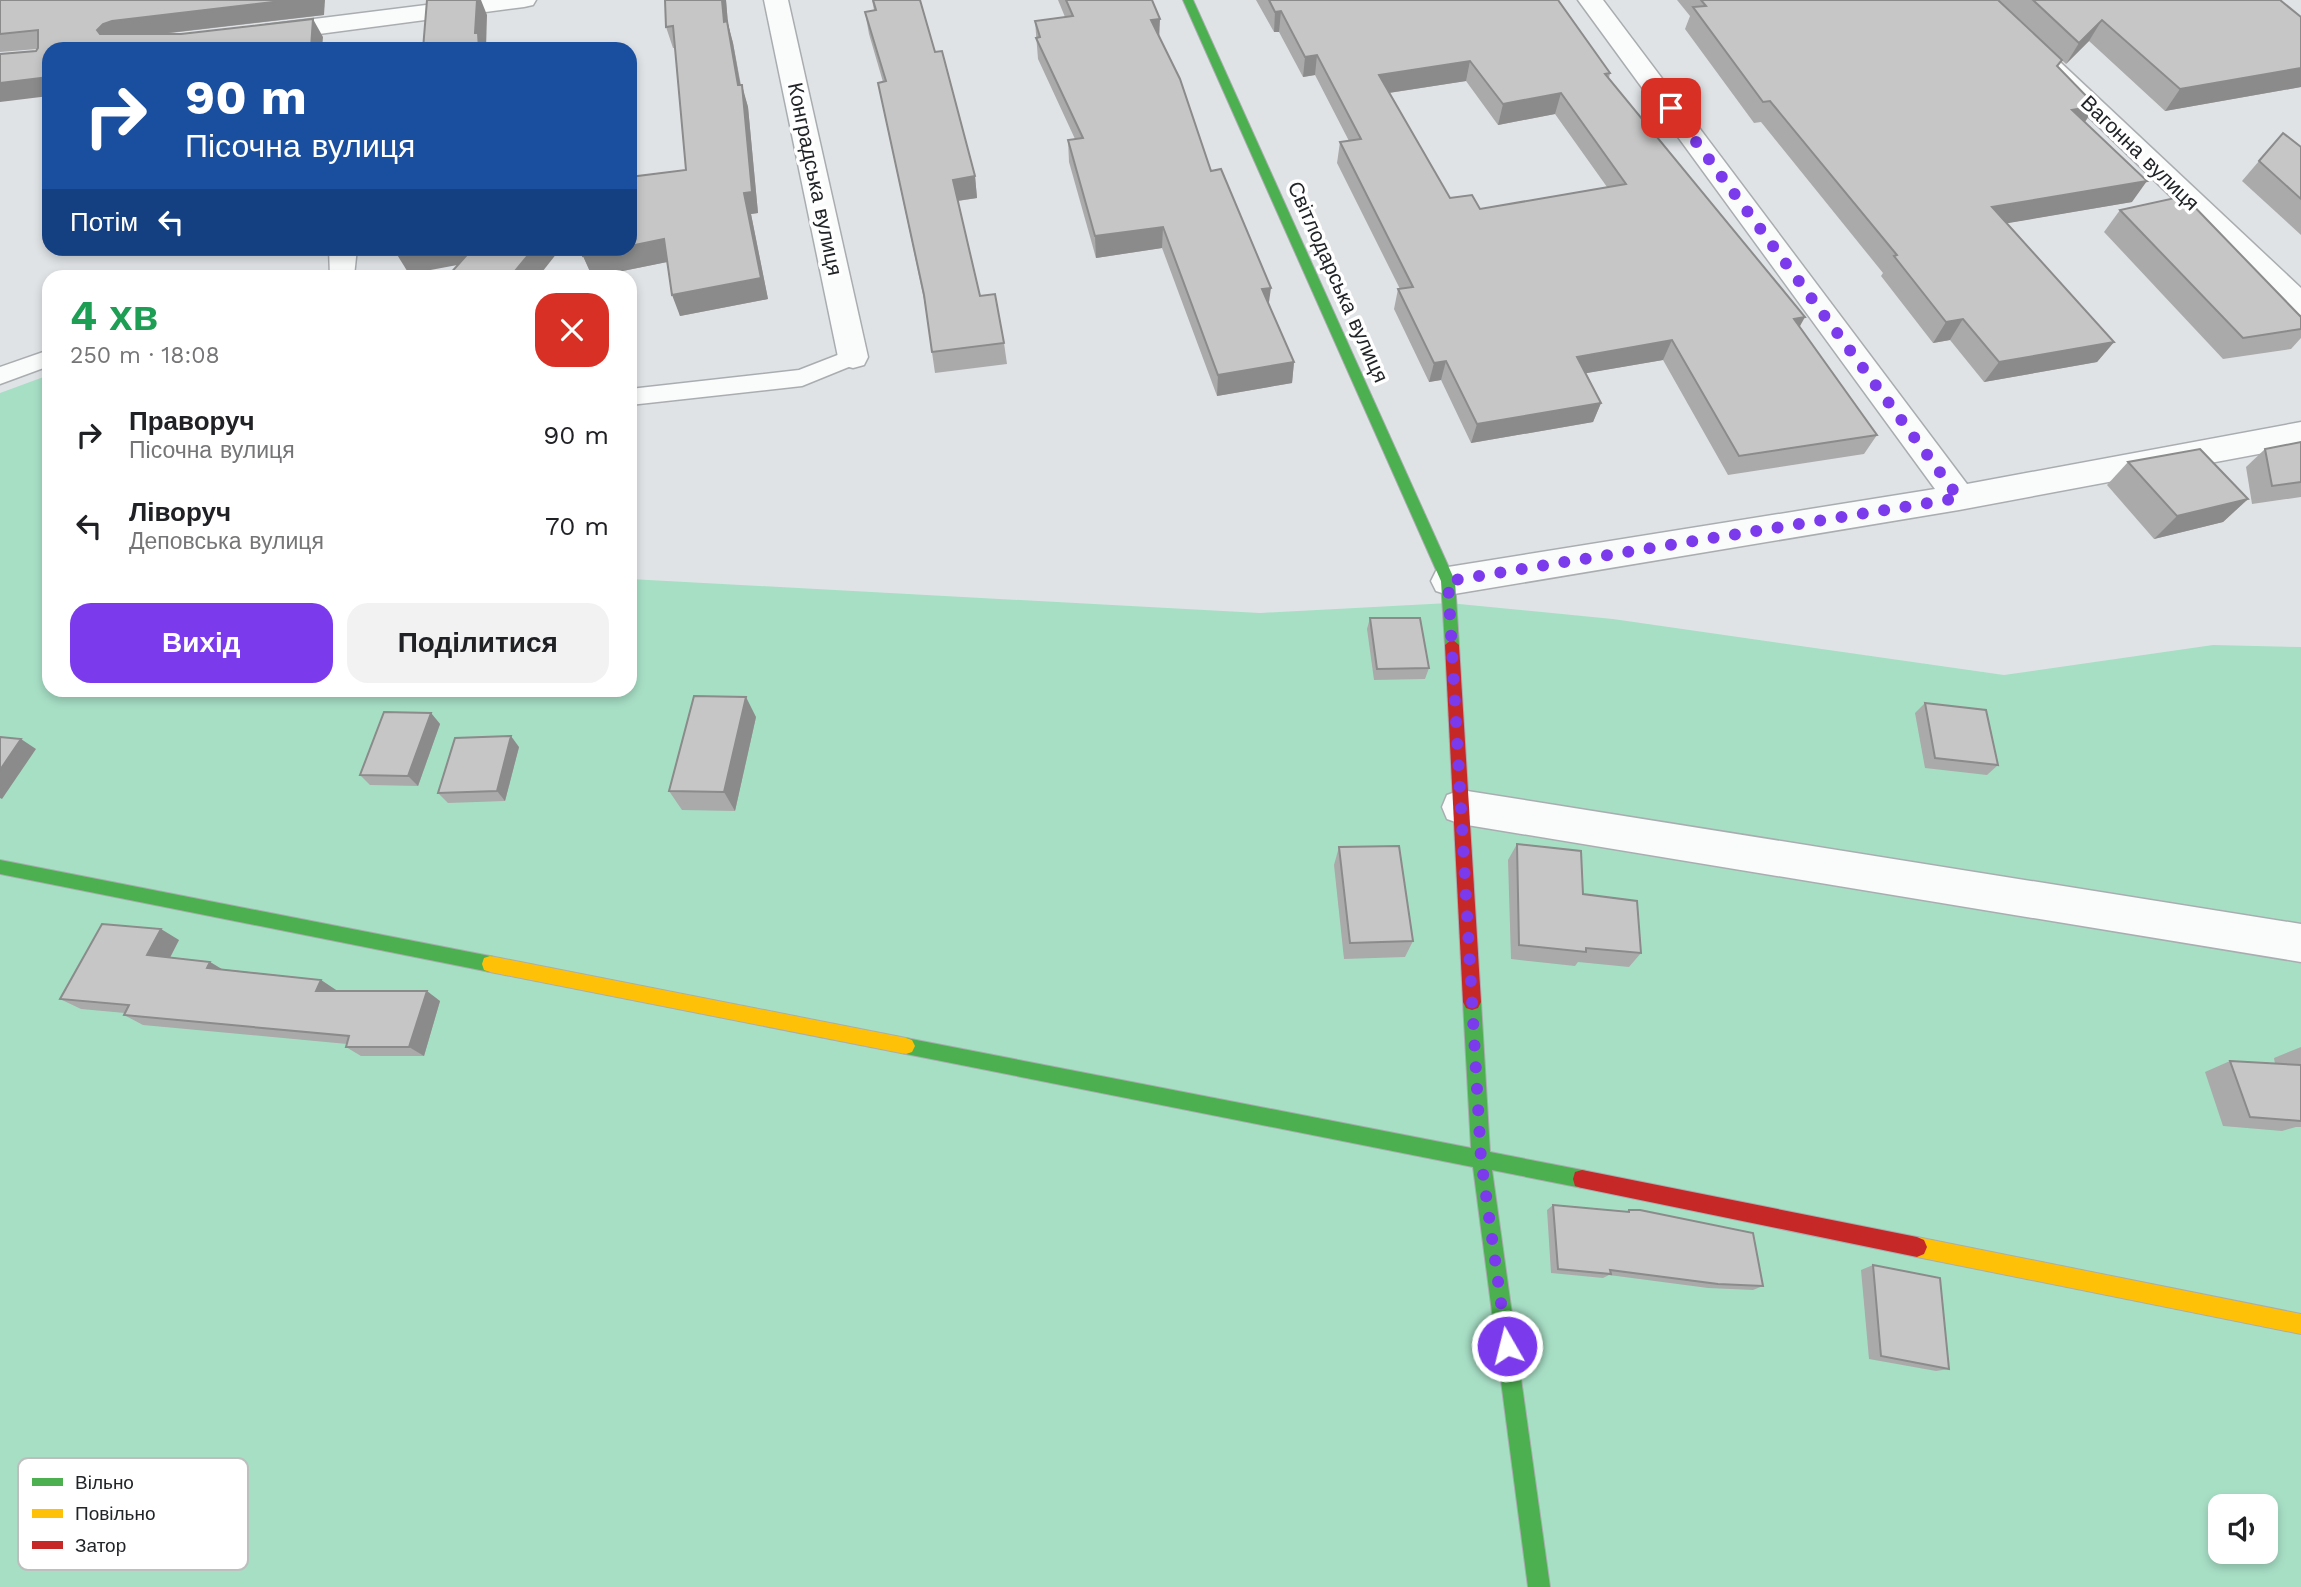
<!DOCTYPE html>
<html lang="uk">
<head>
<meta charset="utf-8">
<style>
	:root { --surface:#fff; --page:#f2f2f2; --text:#202124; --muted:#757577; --accent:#7c3aed }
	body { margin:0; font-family:"Work Sans",sans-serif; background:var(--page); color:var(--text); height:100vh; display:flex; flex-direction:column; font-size:26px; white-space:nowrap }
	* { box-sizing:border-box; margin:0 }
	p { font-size:23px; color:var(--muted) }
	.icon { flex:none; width:38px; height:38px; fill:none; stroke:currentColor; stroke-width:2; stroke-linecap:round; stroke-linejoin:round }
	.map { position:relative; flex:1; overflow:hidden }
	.side { position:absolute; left:42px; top:270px; width:595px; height:427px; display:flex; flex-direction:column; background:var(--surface); border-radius:21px; box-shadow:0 4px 10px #0003 }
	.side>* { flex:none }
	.hud { position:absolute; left:42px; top:42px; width:595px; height:214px; border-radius:21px; box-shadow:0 4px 10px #0003; background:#1a4fa0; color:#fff; overflow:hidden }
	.controls { position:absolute; left:2208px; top:1494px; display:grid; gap:14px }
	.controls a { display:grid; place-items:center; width:70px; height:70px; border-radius:14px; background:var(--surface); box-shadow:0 4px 10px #0003; font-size:35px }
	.pin { position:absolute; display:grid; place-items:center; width:60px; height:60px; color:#fff; margin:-30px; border-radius:14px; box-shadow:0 4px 10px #0006 }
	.me { position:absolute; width:77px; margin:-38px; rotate:352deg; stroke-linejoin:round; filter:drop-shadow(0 0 5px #0008) }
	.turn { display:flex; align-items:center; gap:24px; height:147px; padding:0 28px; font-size:32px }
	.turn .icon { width:91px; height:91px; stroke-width:2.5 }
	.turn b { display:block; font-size:49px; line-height:60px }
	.then { display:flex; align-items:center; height:66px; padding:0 28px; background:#0003; gap:14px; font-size:26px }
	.round { display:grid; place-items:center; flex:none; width:74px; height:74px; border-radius:21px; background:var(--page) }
	.overview { display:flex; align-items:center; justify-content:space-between; height:119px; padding:0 28px }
	h1 { font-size:42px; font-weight:700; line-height:52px; color:#1e9e55 }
	.primary-button { display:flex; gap:14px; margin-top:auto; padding:14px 28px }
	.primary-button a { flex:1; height:80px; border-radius:21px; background:var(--accent); color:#fff; font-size:28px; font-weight:700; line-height:80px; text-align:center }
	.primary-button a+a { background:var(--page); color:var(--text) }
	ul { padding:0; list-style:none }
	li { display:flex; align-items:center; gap:21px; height:91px; padding:0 28px }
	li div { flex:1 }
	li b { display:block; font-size:26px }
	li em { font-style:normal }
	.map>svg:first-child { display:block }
</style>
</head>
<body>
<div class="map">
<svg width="2301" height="1587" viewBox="0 0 2301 1587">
	<rect width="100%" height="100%" fill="#e0e3e6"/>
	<path fill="#a7dfc5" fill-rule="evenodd" d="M49,375V690H630V579L1260,613L1449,603L1613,619L2004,675L2213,645L2301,647V1587H0V393ZM2221,1507H2266V1552H2221Z"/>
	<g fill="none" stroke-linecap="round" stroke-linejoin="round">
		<defs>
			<g id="lane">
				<polygon points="853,349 861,352 864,357 861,362 802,386 630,405 630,389 799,370"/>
				<polygon points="49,350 49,366 0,384 0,367"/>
			</g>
			<g id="street">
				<polygon points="466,0 536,0 533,5 524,7 266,41 257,38 253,33 257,28 266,25"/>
				<polygon points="764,0 788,0 868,357 864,365 853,368 842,365 838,357"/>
				<polygon points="1578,0 1603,0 1967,484 2301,422 2301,446 1959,510 1448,595 1436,591 1431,581 1436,571 1448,567 1935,489"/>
				<polygon points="1968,0 1994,0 2301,288 2301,315 2290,312"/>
				<polygon points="329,248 357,248 354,276 330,276"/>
				<polygon points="1461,790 2301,924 2301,962 1461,824 1447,819 1442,807 1447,795"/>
			</g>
			<g id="fast">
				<polygon points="1183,0 1193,0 1455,581 1459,645 1457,649 1447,649 1445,645 1441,581"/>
				<polygon points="0,860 490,956 496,958 498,964 496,970 490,972 0,874"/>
				<polygon points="1472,994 1478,996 1481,1002 1490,1152 1582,1170 1589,1172 1591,1179 1589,1186 1582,1188 1492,1170 1550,1587 1528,1587 1473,1167 906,1054 900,1052 897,1046 900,1040 906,1038 1471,1148 1463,1002 1466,996"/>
			</g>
			<g id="slow">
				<polygon points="490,956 906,1038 912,1040 915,1046 912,1052 906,1054 490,972 484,970 482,964 484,958"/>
				<polygon points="1917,1237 2301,1314 2301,1334 1917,1257 1910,1254 1907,1247 1910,1240"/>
			</g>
			<g id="jam">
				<polygon points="1452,639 1459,645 1481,1002 1478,1008 1472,1010 1466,1008 1463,1002 1445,645"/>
				<polygon points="1582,1170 1917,1237 1924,1240 1927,1247 1924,1254 1917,1257 1582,1188 1575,1186 1573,1179 1575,1172"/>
			</g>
		</defs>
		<use href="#lane" stroke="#aaadb0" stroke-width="3"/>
		<use href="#street" stroke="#aaadb0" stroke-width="3"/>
		<use href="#fast" stroke="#aaadb0" stroke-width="2"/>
		<use href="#slow" stroke="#aaadb0" stroke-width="2"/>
		<use href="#jam" stroke="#aaadb0" stroke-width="2"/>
		<use href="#lane" fill="#fafbfb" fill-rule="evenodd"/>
		<use href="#street" fill="#fafbfb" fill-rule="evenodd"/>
		<use href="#fast" fill="#4caf50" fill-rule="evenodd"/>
		<use href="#slow" fill="#ffc107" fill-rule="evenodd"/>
		<use href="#jam" fill="#c62828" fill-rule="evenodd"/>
	</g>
	<g fill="#aaa" fill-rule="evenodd">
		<polygon points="0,0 324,15 162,34 323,37 36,51 37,49 0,52"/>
		<polygon points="665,0 726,0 728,24 733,43 741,85 748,107 758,213 751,214 768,299 680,316 667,262 598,276 592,276 583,256 686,170 675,48 673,48 666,27"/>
		<polygon points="872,0 920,0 935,52 975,176 977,198 958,201 980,296 1004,343 1007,364 935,373 925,304 878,83 883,82 869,34 865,12 874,10"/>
		<polygon points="1058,0 1152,0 1159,37 1211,171 1294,362 1292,383 1217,396 1162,248 1096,258 1069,162 1068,140 1075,139 1038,59 1035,21 1065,17"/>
		<path d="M1256,0H1558L1610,73L1609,78L1800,327L1877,435L1864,454L1728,475L1663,360L1586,373L1601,403L1593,422L1471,443L1441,380L1429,382L1394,309L1398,289H1400L1337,163L1340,142L1349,141L1315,75L1303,77L1279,32H1274ZM1466,81L1498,125L1555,114L1607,187L1480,209L1450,198L1389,93Z"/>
		<polygon points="1677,0 2280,0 2301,17 2301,87 2165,111 2089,41 2066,64 2023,24 2058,67 2096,106 2085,122 2132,202 2007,223 2114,342 2097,362 1984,382 1950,340 1933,343 1881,276 1883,273 1761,122 1754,123 1685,29 1690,16"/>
		<polygon points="2301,147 2301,235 2242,181 2259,161"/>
		<polygon points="2120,210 2301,317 2301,338 2291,349 2223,359 2104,232"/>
		<polygon points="2301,442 2301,497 2252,504 2246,467 2265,449"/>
		<polygon points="2128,462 2248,499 2223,522 2154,539 2107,485"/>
		<polygon points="1370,618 1429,668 1425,679 1374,680 1367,629"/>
		<polygon points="1925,703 1998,765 1987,775 1925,768 1915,713"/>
		<polygon points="431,713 440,724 418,786 370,785 360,775"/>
		<polygon points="756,717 735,811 682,810 669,791"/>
		<polygon points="519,747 505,801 448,803 438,793"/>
		<polygon points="1517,844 1583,894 1641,953 1629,967 1578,962 1575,966 1511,959 1508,860"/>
		<polygon points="1339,847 1413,941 1405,957 1344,959 1334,865"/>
		<polygon points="179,940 170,958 210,962 222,969 321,980 336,990 336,991 440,1001 424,1056 361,1056 346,1047 347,1044 143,1025 124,1015 125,1013 81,1009 60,999"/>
		<polygon points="2301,1047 2301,1127 2296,1127 2282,1131 2223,1126 2205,1072 2230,1061 2275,1064 2274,1058"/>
		<polygon points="1553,1205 1625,1212 1629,1210 1763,1286 1753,1290 1708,1288 1609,1275 1603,1278 1551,1273 1547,1210"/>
		<polygon points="1873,1265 1949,1369 1936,1371 1869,1359 1861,1270"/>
	</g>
	<g fill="#8b8b8b">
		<polygon points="290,0 325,0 324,15 125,38 100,34 97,30 103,24 112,21"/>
		<polygon points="477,0 481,0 487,15 486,49 479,49 475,33"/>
		<polygon points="722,0 726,0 728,24 733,43 743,100 742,85 748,107 758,213 751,214 768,299 680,316 672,295 744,193 738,85 724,22"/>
		<polygon points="1281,11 1279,32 1274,32 1275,12"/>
		<polygon points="313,19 323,37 322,49 304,49"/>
		<polygon points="1160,19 1159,41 1151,20"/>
		<polygon points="2102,20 2089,41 2066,64 2079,43"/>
		<polygon points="1317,55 1315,75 1303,77 1305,57"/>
		<polygon points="1470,61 1466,81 1375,95 1379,75"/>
		<polygon points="2301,68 2301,87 2165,111 2180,89"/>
		<polygon points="49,77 49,96 0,102 0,83"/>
		<polygon points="1561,93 1555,114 1498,125 1503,104"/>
		<polygon points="2096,106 2081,127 2072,110"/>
		<polygon points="975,176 977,198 956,201 953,180"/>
		<polygon points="2147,181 2132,202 1979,228 1992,207"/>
		<polygon points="1163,227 1162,248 1096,258 1095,236"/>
		<polygon points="664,239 672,261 598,276 592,276 583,256 620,248 630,248 630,246"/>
		<polygon points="419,248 490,248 495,258 409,274 396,253"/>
		<polygon points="534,248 561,248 539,276 511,276"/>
		<polygon points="1271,288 1268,309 1262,289"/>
		<polygon points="1805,317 1794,337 1794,319"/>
		<polygon points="1963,319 1950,340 1933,343 1946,322"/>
		<polygon points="1672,340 1663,360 1570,376 1577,357"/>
		<polygon points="2114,342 2097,362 1984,382 1999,362"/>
		<polygon points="1446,361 1441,380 1429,382 1434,363"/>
		<polygon points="1294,362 1292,383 1217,396 1218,375"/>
		<polygon points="1601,403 1593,422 1471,443 1477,424"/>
		<polygon points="2248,499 2223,522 2154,539 2177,516"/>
		<polygon points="746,697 756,717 735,811 724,792"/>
		<polygon points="431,713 440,724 418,786 408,776"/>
		<polygon points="511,736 519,747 505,801 497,791"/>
		<polygon points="21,739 36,749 2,799 0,798 0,770"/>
		<polygon points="161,929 179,940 166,965 147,955"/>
		<polygon points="210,962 228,973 207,968"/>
		<polygon points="321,980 336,990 331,1001 316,991"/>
		<polygon points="427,991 440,1001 424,1056 409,1047"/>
	</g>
	<g fill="#c6c6c6" stroke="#8b8b8b" stroke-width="2" fill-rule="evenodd">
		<polygon points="0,0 290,0 112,21 103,24 97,30 100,34 181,34 313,19 311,48 304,49 49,49 49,77 0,83 0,54 36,51 38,48 38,30 0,34"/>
		<polygon points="427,0 477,0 475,33 478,33 479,49 423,49"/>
		<polygon points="665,0 722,0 724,22 727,21 738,85 742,85 752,192 744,193 761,278 672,295 664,239 630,246 630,177 686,170 673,26 666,27"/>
		<polygon points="873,0 920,0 935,52 942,51 975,176 953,180 980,296 995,294 1004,343 932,352 924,295 878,83 886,81 865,12 876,10"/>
		<polygon points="1066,0 1152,0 1160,19 1151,20 1180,79 1211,171 1221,169 1271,288 1262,289 1294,362 1218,375 1163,227 1095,236 1068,140 1083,138 1036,38 1040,37 1035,21 1073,16"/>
		<path d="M1269,0H1558L1610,73L1605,74L1805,317L1794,319L1877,435L1739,456L1672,340L1577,357L1601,403L1477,424L1446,361L1434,363L1398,289L1413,287L1340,142L1361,139L1317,55L1305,57L1281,11L1275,12ZM1470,61L1503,104L1561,93L1626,184L1480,209L1472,195L1450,198L1379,75Z"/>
		<polygon points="1701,0 1998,0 2062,60 2057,66 2096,106 2072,110 2147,181 1992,207 2114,342 1999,362 1963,319 1946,322 1894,256 1897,255 1770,101 1763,102 1693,7 1706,6"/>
		<polygon points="2033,0 2280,0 2301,17 2301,68 2180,89 2102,20 2079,43"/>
		<polygon points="2283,133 2301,147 2301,199 2259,161"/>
		<polygon points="2184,196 2301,317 2301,329 2243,338 2120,210"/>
		<polygon points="396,248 419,248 396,253"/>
		<polygon points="473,248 534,248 511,276 448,276"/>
		<polygon points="581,248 620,248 583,256"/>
		<polygon points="2301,442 2301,482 2272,486 2265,449"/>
		<polygon points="2200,449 2248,499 2177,516 2128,462"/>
		<polygon points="1370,618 1420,618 1429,668 1377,669"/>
		<polygon points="694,696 746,697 724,792 669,791"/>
		<polygon points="1925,703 1986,710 1998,765 1935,758"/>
		<polygon points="384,712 431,713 408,776 360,775"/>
		<polygon points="511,736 497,791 438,793 455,738"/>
		<polygon points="0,737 21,739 0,770"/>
		<polygon points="1517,844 1581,851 1583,894 1637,901 1641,953 1586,948 1586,952 1519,945"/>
		<polygon points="1399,846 1413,941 1350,943 1339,847"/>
		<polygon points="102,924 161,929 147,955 210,962 207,968 321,980 316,991 427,991 409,1047 346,1047 349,1036 124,1015 129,1005 60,999"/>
		<polygon points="2230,1061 2301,1065 2301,1121 2250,1117"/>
		<polygon points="1553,1205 1629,1212 1629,1210 1640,1210 1753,1233 1763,1286 1718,1284 1610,1270 1611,1274 1558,1269"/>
		<polygon points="1873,1265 1940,1278 1949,1369 1881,1356"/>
	</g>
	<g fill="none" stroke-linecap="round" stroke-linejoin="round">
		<polyline stroke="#7c3aed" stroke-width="12" stroke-dasharray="0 21.6" points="1507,1346 1481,1159 1448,581 1959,498 1671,108"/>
	</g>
	<g text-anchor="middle" stroke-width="7" stroke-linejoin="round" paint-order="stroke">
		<g font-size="21" fill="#222528" stroke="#fff">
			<text transform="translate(2140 153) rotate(44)" y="7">Вагонна вулиця</text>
			<text transform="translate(815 179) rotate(78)" y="7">Конградська вулиця</text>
			<text transform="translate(1338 282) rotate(66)" y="7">Світлодарська вулиця</text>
		</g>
	</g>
	<rect x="18" y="1458" width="230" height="112" rx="10" fill="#fff" stroke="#bdbebe" stroke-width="2"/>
	<rect x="32" y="1478" width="31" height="8" fill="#4caf50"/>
	<rect x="32" y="1509" width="31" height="9" fill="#ffc107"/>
	<rect x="32" y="1541" width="31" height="8" fill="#c62828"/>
	<g font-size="19" fill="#222528">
		<text x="75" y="1489">Вільно</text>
		<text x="75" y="1520">Повільно</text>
		<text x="75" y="1552">Затор</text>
	</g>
</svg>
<div class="controls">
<a><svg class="icon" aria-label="sound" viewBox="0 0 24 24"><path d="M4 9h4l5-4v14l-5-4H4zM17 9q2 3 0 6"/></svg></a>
</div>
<div class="pin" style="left:1671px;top:108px;background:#d93025"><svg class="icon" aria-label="arrive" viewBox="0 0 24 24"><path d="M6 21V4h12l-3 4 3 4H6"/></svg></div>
<svg class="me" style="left:1507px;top:1346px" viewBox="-20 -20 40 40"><circle r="17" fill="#7c3aed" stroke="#fff" stroke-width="3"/><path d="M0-11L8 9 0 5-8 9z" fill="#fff"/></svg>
<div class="hud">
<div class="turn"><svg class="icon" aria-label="right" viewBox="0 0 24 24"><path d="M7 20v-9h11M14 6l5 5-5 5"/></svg><div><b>90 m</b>Пісочна вулиця</div></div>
<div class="then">Потім<svg class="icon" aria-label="left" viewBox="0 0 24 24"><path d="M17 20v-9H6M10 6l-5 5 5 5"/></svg></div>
</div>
<section class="side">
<div class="overview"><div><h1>4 хв</h1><p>250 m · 18:08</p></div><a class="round" style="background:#d93025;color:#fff"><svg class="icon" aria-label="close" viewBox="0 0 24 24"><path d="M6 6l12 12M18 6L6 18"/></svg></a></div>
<ul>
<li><svg class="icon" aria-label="right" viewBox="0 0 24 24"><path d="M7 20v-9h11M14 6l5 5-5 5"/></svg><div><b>Праворуч</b><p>Пісочна вулиця</p></div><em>90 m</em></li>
<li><svg class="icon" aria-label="left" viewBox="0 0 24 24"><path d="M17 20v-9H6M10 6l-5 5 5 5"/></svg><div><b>Ліворуч</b><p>Деповська вулиця</p></div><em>70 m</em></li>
</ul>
<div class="primary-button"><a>Вихід</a><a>Поділитися</a></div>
</section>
</div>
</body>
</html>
